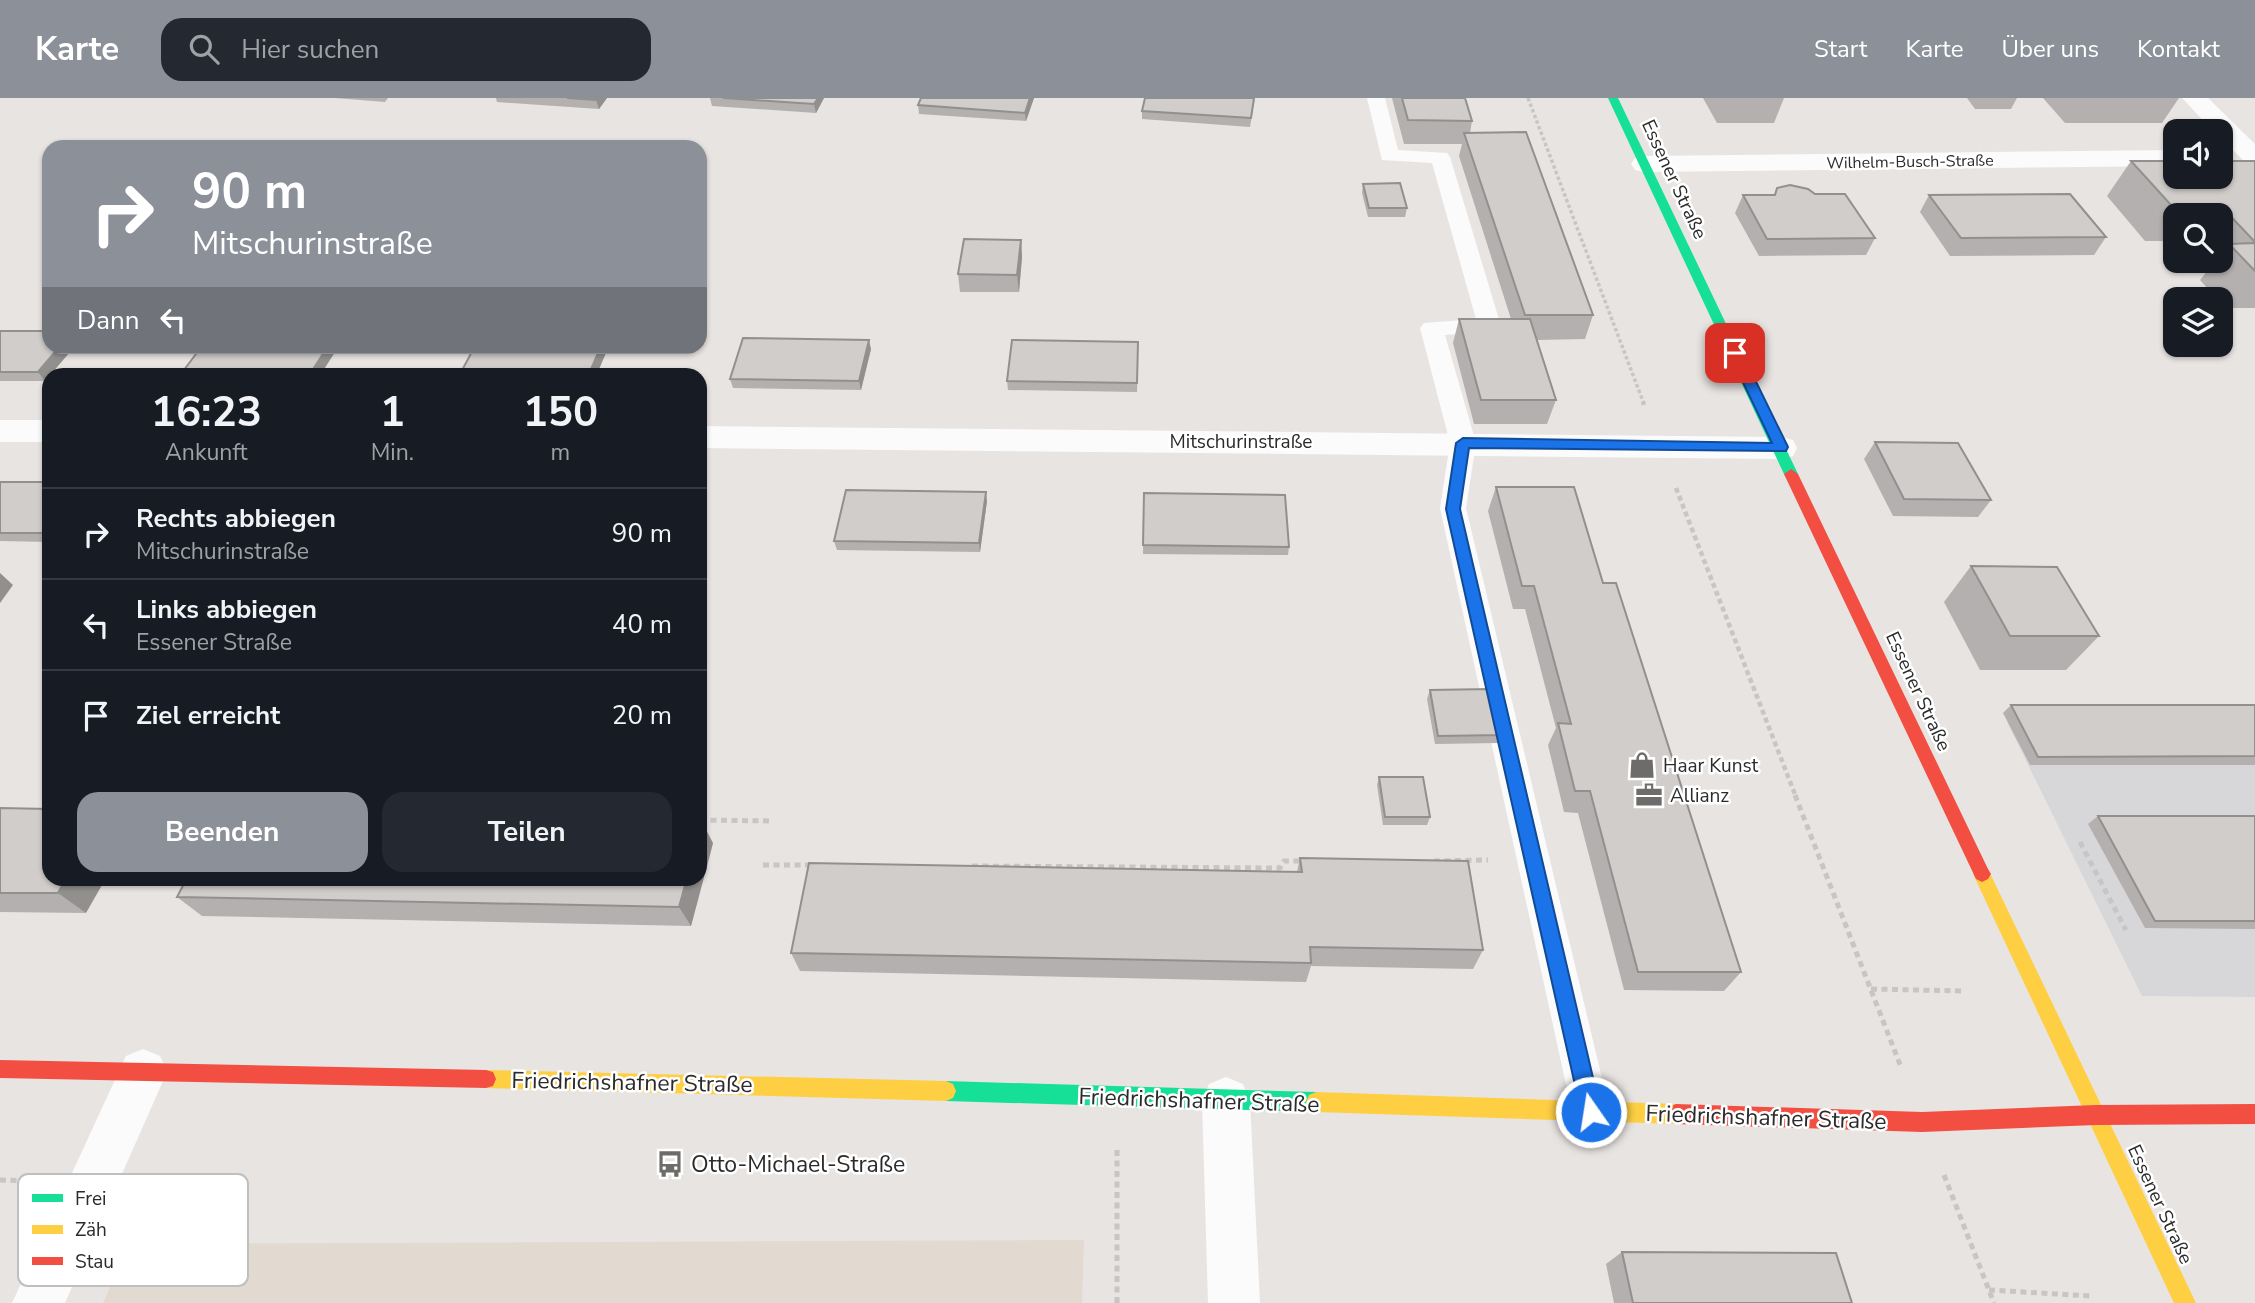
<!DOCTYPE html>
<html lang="de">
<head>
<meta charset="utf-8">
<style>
	:root { --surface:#171b24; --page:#242831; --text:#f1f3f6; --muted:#9ea1a6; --line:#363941; --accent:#8c9099 }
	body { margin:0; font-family:"Nunito Sans",sans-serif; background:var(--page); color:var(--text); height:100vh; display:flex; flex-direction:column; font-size:26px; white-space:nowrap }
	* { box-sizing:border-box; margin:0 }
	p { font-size:23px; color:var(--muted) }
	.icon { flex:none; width:38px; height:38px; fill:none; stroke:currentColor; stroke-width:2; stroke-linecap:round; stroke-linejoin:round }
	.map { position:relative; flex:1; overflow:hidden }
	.panel { position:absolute; left:42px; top:270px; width:665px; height:518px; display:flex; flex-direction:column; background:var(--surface); border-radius:21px; box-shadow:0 2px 5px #0004 }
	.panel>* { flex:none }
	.banner { position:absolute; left:42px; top:42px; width:665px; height:214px; border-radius:21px; box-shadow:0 2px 5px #0004; background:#8c9099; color:#fff; overflow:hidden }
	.buttons { position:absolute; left:2163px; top:21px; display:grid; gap:14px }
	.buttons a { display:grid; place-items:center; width:70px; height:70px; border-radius:14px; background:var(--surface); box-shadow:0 2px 5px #0004; font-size:35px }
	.pin { position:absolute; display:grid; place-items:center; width:60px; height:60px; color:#fff; margin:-30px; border-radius:14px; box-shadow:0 4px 10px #0006 }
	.me { position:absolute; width:77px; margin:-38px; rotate:347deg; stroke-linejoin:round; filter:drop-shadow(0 0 5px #0008) }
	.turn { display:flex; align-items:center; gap:24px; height:147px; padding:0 35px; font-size:32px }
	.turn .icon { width:91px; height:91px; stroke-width:2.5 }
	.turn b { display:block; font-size:49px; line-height:60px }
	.then { display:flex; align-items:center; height:66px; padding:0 35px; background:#0003; gap:14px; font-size:26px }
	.eta { display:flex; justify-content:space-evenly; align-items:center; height:119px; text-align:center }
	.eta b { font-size:42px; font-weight:700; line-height:49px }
	.action { display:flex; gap:14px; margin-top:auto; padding:14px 35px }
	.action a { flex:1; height:80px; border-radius:21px; background:var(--accent); color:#fff; font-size:28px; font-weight:700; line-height:80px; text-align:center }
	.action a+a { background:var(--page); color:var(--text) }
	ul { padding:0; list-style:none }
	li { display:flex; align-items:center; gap:21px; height:91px; padding:0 35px; border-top:2px solid var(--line) }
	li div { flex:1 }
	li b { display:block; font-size:26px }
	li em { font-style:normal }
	header { display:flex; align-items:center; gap:42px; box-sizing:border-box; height:98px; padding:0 35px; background:var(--accent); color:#fff }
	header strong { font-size:33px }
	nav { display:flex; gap:38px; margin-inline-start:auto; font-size:24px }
	.search { width:490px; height:63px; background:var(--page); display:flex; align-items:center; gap:18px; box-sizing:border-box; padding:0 24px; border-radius:21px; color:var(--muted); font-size:26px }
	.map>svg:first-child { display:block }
</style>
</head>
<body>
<header>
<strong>Karte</strong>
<div class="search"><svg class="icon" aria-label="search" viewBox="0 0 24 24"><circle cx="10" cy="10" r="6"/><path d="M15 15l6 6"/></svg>Hier suchen</div>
<nav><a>Start</a><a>Karte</a><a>Über uns</a><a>Kontakt</a></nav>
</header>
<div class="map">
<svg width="2255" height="1205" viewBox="0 0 2255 1205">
	<rect width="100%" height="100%" fill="#e8e4e2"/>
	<polygon fill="#d7d6d9" points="2255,620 2255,899 2142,898 2007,624"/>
	<polygon fill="#e2d9d0" points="1084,1142 1082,1205 103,1205 129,1146"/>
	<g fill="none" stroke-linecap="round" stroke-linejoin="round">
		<polyline stroke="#c6c6c6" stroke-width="3.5" stroke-dasharray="3.5 2.5" stroke-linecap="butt" points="1528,0 1644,306"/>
		<g stroke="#c6c6c6" stroke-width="4.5" stroke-dasharray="5 3.5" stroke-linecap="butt">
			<polyline points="1643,304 1644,307"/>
			<polyline points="1676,390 1796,699"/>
		</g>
		<g stroke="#c6c6c6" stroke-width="5" stroke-dasharray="6 4.5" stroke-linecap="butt">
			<polyline points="1795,697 1901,969"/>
			<polyline points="700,722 773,723"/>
			<polyline points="2080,744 2126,832"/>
			<polyline points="1434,763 1488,762"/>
			<polyline points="763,767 813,767"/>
			<polyline points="972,768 1280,770 1284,763 1302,763"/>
			<polyline points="1871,891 1963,893"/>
			<polyline points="1117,1052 1117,1205"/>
			<polyline points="1944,1077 1994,1205"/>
			<polyline points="0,1082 36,1083"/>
			<polyline points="1989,1192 2091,1198"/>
		</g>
		<polygon fill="#fcfbfb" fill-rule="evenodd" points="1367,0 1385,0 1398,52 1447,55 1450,59 1501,228 1497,233 1445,237 1476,345 1466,410 1610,1014 1604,1027 1591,1033 1578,1027 1572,1014 1440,410 1450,345 1420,230 1424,225 1476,221 1432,65 1382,62"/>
		<g fill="#fcfbfb" fill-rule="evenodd">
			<polygon points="2182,0 2208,0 2255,46 2255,68 2246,65 2221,40 2221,33 2213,33"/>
			<polygon points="2175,52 2175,68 1644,74 1635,72 1631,66 1635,60 1644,58"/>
			<rect x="0" y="322" width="49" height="22"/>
			<polygon points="700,328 1781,339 1793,342 1797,350 1793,358 1781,361 700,350"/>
			<polygon points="143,951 160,958 167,974 65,1205 12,1205 126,958"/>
			<polygon points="1226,979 1243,986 1250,1003 1260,1205 1208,1205 1202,1003 1209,986"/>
		</g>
		<g fill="#16e098" fill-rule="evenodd">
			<polygon points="1608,0 1618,0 1798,376 1796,379 1786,379 1784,376"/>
			<polygon points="946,983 1316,994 1323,997 1326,1004 1323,1011 1316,1014 946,1003 939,1000 936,993 939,986"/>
		</g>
		<g fill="#ffcf43" fill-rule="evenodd">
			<polygon points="1982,768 1988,771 2196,1205 2174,1205 1973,776 1976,771"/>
			<polygon points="486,972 946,983 953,986 956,993 953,1000 946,1003 486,990 479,988 476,981 479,974"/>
			<polygon points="1316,994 1676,1006 1683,1009 1686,1016 1683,1023 1676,1026 1316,1014 1309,1011 1306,1004 1309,997"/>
		</g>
		<g fill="#f24e42" fill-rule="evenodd">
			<polygon points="1791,371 1798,376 1988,771 1991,776 1988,781 1982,784 1976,781 1784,376"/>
			<polygon points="0,962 486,972 493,974 496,981 493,988 486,990 0,980"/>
			<polygon points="1676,1006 1922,1014 2096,1007 2255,1006 2255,1026 2096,1027 1922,1034 1676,1026 1669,1023 1666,1016 1669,1009"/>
		</g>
	</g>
	<g fill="#b3b0af">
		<polygon points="335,0 388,0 385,4"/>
		<polygon points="496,0 607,0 599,11 497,4"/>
		<polygon points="710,0 824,0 816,15 712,8"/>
		<polygon points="921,0 1034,0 1026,23 919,16 918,7"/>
		<polygon points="1255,0 1250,29 1142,21 1142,13"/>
		<polygon points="1392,0 1465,0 1472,23 1470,35 1593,217 1585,241 1537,242 1556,302 1547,326 1474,326 1453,245 1459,221 1511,221 1459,58 1462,46 1404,46"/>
		<polygon points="1703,0 1784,0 1774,25 1717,25"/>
		<polygon points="1967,0 2017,0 2011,11 1975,11"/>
		<polygon points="2043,0 2179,0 2162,25 2065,25"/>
		<polygon points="2131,63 2255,63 2255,210 2225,210 2221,205 2221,201 2217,201 2200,182 2213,166 2210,163 2221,163 2221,117 2175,117 2175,143 2145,143 2107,98"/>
		<polygon points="1363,86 1407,110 1405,119 1368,119 1362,95"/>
		<polygon points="1777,90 1875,140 1866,157 1759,158 1735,115 1743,97 1774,97"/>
		<polygon points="1929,97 2106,139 2094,157 1950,158 1920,114"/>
		<polygon points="1021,142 1022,159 1019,194 960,194 958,176"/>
		<polygon points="0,233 49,248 75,248 45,283 0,283"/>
		<polygon points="1138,244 1137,294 1008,292 1007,283"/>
		<polygon points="871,251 861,292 733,290 730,281"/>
		<polygon points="1875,344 1991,402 1978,419 1893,418 1864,361"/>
		<polygon points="0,384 49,384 49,444 0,443"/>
		<polygon points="1496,389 1603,485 1741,874 1724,893 1624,892 1578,715 1564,714 1548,647 1556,630 1525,511 1513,511 1488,413"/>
		<polygon points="1144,395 1289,449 1288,457 1143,456"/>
		<polygon points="987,403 980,454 837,452 834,443"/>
		<polygon points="1971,468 2099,538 2066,572 1980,572 1944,504"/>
		<polygon points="1430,592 1501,637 1498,645 1435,646 1427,601"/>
		<polygon points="2011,607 2255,607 2255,667 2030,667 2003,615"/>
		<polygon points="1379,679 1430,719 1427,727 1383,727 1377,687"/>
		<polygon points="0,710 86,815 0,814"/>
		<polygon points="2098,718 2255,718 2255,831 2145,830 2088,726"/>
		<polygon points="713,745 691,828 202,818 177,799"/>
		<polygon points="1300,760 1483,852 1473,871 1311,868 1306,884 800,873 791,855 1297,774"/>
		<polygon points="1622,1154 1852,1205 1614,1205 1606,1166"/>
	</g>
	<g fill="#92908e">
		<polygon points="598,0 607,0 599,11 596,2"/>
		<polygon points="818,0 824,0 816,15 814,6"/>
		<polygon points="1030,0 1034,0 1026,23 1025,15"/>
		<polygon points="1021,142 1022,159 1019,194 1017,177"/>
		<polygon points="869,242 871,251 861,292 859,283"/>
		<polygon points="60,248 75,248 51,276 49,276 49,279 45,283 38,274"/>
		<polygon points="328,248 339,248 321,276 310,276"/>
		<polygon points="601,248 609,248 597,276 589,276"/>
		<polygon points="986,394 987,403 980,454 979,445"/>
		<polygon points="0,475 13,487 0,505"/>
		<polygon points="702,724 713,745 691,828 679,809 687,780 700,780 700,730"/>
		<polygon points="66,780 106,780 86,815 58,795"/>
	</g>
	<g fill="#d0cdcb" stroke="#92908e" stroke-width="2">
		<polygon points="567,0 598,0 596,2"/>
		<polygon points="723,0 818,0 814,6"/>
		<polygon points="921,0 1030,0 1025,15 918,7"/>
		<polygon points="1145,0 1254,0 1251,20 1142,13"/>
		<polygon points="1402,0 1465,0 1472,23 1408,22"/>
		<polygon points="1526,34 1593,217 1525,217 1464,35"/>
		<polygon points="2131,63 2175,63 2175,79 2221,79 2221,63 2255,63 2255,144 2220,107 2171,107"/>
		<polygon points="1400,85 1407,110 1369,110 1363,86"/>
		<polygon points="1790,87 1808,91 1815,96 1845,96 1875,140 1767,141 1743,97 1775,97 1777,90"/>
		<polygon points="2070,96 2106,139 1961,140 1929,97"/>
		<polygon points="964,141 1021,142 1017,177 958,176"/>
		<polygon points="2255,145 2255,173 2229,146"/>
		<polygon points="1459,221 1530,221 1556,302 1481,302"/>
		<polygon points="0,233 49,233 49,248 60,248 38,274 0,274"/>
		<polygon points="743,240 869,242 859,283 730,281"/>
		<polygon points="1012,242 1138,244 1137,285 1007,283"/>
		<polygon points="202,248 328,248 310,276 181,276"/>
		<polygon points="475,248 601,248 589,276 460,276"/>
		<polygon points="1875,344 1958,345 1991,402 1904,401"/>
		<rect x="0" y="384" width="49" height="51"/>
		<polygon points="1496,389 1574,389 1603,485 1616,485 1741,874 1638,874 1590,693 1575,693 1558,625 1571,626 1534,488 1522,488"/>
		<polygon points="846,392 986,394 979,445 834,443"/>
		<polygon points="1144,395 1285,397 1289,449 1143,447"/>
		<polygon points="1971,468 2057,469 2099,538 2010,538"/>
		<polygon points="1490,591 1501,637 1438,638 1430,592"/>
		<polygon points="2011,607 2255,607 2255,658 2038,659"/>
		<polygon points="1379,679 1423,679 1430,719 1385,719"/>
		<polygon points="0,710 49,711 49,780 66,780 58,795 0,795"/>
		<polygon points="2098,718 2255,718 2255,823 2155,823"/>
		<polygon points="1300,760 1468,763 1483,852 1310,849 1311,865 791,855 809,765 1302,774"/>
		<polygon points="187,780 687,780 679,809 177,799"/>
		<polygon points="1622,1154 1836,1155 1852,1205 1633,1205"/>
	</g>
	<polygon fill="#1a73e8" stroke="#114b97" stroke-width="2" points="1735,251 1742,255 1788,349 1786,353 1469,350 1460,411 1601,1014 1598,1021 1591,1024 1584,1021 1581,1014 1446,411 1456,345 1463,340 1772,345 1729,255"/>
	<defs>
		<symbol id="shop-bare" viewBox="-9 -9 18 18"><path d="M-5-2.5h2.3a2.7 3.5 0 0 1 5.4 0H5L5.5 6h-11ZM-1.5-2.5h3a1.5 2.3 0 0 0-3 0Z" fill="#6d6c6b" stroke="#fff" stroke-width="2.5" paint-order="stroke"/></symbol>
		<symbol id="office-bare" viewBox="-9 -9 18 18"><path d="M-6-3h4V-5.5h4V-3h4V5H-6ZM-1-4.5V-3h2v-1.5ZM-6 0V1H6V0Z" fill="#6d6c6b" stroke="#fff" stroke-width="2.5" paint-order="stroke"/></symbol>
		<symbol id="bus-bare" viewBox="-9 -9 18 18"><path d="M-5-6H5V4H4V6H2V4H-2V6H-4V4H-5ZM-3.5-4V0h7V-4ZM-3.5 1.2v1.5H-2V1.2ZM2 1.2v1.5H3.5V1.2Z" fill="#6d6c6b" stroke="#fff" stroke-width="2.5" paint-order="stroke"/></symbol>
	</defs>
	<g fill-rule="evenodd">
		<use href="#shop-bare" x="1623" y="648" width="38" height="38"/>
		<use href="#office-bare" x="1630" y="678" width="38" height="38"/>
		<use href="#bus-bare" x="651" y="1047" width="38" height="38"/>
	</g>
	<g text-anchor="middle" stroke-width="5" stroke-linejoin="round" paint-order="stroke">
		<g font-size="16" fill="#2b2b2b" stroke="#fff">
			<text transform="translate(1910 63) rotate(-1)" y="6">Wilhelm-Busch-Straße</text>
		</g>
		<g font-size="19" fill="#2b2b2b" stroke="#fff">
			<text transform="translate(1675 81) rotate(65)" y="7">Essener Straße</text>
			<text x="1241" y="350">Mitschurinstraße</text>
			<text transform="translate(1919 593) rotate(65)" y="7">Essener Straße</text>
			<text transform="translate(2161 1106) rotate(65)" y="7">Essener Straße</text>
		</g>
		<g font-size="19" fill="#2b2b2b" stroke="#fff" text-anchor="start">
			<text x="1663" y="674">Haar Kunst</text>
			<text x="1670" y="704">Allianz</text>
		</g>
		<g font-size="23" fill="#2b2b2b" stroke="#fff">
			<text transform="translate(632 984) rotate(1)" y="8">Friedrichshafner Straße</text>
			<text transform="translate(1199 1002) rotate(2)" y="8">Friedrichshafner Straße</text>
			<text transform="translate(1766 1019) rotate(2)" y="8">Friedrichshafner Straße</text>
		</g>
		<g font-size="23" fill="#2b2b2b" stroke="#fff" text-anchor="start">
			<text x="691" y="1074">Otto-Michael-Straße</text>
		</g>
	</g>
	<rect x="18" y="1076" width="230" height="112" rx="10" fill="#fff" stroke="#bfbfbf" stroke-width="2"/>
	<rect x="32" y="1096" width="31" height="8" fill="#16e098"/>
	<rect x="32" y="1127" width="31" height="9" fill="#ffcf43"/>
	<rect x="32" y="1159" width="31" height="8" fill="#f24e42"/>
	<g font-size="19" fill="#2b2b2b">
		<text x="75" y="1107">Frei</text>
		<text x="75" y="1138">Zäh</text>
		<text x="75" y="1170">Stau</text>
	</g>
</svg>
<div class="buttons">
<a><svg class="icon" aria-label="sound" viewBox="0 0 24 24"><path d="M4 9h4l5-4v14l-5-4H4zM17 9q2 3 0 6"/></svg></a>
<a><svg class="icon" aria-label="search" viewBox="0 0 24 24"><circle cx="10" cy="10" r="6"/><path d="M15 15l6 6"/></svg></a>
<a><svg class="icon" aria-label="layers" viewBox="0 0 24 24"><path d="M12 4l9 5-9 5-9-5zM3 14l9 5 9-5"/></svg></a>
</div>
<div class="pin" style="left:1735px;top:255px;background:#d93025"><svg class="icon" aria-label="arrive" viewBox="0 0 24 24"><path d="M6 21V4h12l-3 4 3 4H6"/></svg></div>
<svg class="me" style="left:1591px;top:1014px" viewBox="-20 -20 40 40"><circle r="17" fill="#1a73e8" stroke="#fff" stroke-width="3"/><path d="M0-11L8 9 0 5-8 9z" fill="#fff"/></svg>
<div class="banner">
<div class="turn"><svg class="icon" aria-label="right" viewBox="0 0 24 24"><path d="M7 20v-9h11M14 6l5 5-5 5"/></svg><div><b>90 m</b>Mitschurinstraße</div></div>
<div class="then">Dann<svg class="icon" aria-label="left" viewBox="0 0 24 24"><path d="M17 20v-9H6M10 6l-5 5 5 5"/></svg></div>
</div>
<section class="panel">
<div class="eta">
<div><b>16:23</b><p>Ankunft</p></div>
<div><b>1</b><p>Min.</p></div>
<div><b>150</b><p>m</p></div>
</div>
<ul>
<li><svg class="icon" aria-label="right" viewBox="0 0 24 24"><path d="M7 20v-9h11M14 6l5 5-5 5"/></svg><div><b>Rechts abbiegen</b><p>Mitschurinstraße</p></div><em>90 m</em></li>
<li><svg class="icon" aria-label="left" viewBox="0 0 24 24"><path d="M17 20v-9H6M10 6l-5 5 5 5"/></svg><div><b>Links abbiegen</b><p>Essener Straße</p></div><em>40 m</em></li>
<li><svg class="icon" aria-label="arrive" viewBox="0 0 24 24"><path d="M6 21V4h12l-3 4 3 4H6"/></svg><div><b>Ziel erreicht</b></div><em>20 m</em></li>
</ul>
<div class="action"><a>Beenden</a><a>Teilen</a></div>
</section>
</div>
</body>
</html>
